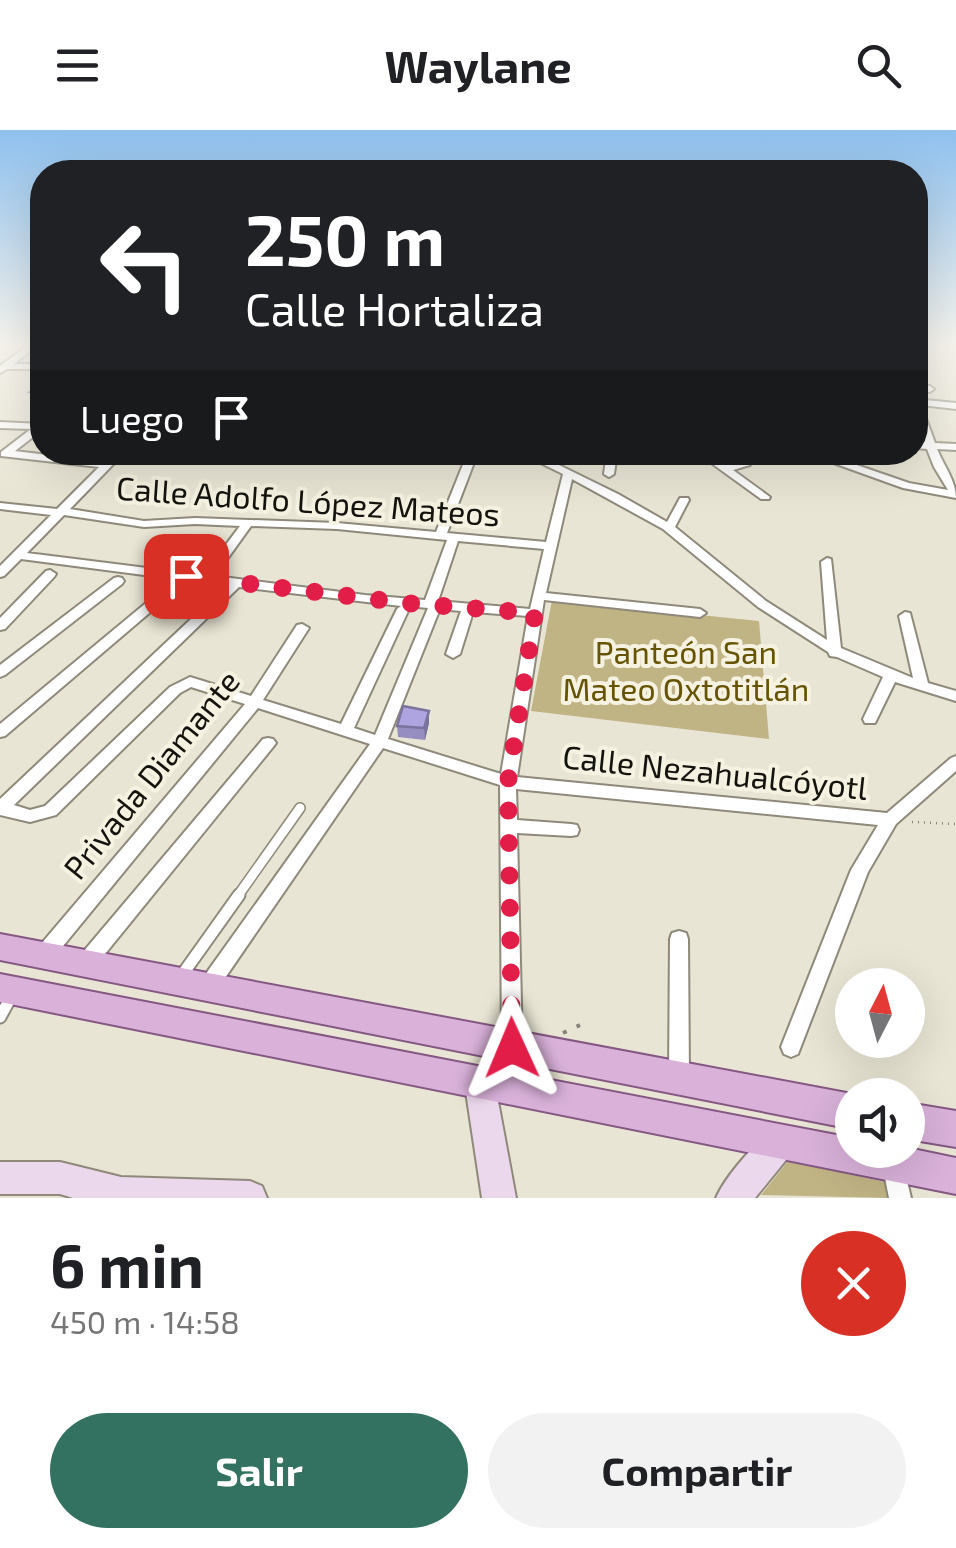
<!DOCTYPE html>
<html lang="es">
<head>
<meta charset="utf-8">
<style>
	:root { --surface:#fff; --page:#f2f2f2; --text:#202124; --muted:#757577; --accent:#337260 }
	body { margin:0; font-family:"Exo 2",sans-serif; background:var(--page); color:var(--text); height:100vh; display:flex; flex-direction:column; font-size:38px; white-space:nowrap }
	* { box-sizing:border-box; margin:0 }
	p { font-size:32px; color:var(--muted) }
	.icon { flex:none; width:55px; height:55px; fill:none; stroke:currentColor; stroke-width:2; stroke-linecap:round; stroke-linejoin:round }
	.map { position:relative; height:1068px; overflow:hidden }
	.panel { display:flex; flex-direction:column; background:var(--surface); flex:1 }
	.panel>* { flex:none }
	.banner { position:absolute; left:30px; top:30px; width:898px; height:305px; border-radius:40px; box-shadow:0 10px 40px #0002; background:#202124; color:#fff; overflow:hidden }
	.needle { width:65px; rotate:6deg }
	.controls { position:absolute; left:835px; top:838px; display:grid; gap:20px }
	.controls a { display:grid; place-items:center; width:90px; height:90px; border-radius:50%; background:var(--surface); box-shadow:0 10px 40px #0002; font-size:50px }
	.pin { position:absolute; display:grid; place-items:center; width:85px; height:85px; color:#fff; margin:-42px; border-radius:20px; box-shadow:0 5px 15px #0006 }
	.me { position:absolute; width:110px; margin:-55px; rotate:359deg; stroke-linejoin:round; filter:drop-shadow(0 0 8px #0008) }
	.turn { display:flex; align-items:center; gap:35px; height:210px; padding:0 50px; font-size:45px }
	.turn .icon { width:130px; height:130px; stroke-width:2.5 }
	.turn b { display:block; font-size:70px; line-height:85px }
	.then { display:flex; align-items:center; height:95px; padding:0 50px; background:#0003; gap:20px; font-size:38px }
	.round { display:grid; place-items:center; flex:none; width:105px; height:105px; border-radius:52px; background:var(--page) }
	.headline { display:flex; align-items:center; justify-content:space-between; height:170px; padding:0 50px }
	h1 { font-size:60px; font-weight:700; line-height:75px }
	.action { display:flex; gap:20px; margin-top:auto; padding:20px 50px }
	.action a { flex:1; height:115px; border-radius:60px; background:var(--accent); color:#fff; font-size:40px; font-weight:700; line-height:115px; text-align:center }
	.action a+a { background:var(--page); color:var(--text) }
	header { display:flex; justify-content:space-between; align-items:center; height:130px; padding:0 50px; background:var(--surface); font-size:45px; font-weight:700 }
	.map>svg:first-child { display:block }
</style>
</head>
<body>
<header><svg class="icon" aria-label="menu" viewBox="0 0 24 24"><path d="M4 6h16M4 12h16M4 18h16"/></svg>Waylane<svg class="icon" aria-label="search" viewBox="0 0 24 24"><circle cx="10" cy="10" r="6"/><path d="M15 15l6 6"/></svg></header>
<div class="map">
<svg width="956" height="1068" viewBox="0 0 956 1068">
	<rect width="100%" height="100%" fill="#e9e5d4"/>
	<g fill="#c0b384">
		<polygon points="552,470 759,491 769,609 531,581"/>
		<polygon points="788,1031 889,1053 889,1068 761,1065"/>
	</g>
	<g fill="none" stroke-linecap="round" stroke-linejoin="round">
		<defs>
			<polyline id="lane-far1" points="237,767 300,678"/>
			<g id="lane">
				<polyline points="182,845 239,765"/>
				<polyline points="0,887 12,865"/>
			</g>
			<g id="street">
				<polygon points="31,213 40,213 14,234 42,234 42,239 7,239 0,243 0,236"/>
				<polygon points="39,224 42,224 42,229 38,227"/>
				<polygon points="915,255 930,256 934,259 930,262 915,261"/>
				<path d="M915,269L956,273V279L921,275L935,313L956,314V320L937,319C944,336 956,351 956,368L903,358L803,322H819L909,353L948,360L934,337L927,319L915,318V312H925L915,285Z"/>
				<path d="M0,292L42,294V300L15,321L105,332L114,322H125L70,379L144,391L195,388L337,393L436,402L468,322H478L447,403L546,412L563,344L518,322H532L563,337L618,364L667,392L680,368H688L689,370L675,397L766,471L827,510L821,432L827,428L831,429L841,518L913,548L899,486L905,482L910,483L928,553L956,561V571L895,552L875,593H865L863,589L883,547L837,527L830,526L828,522L758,477L663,399L572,349L546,463L700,479L706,483L700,487L544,470L517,647L887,683L951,628L956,626V641L896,694L868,742L798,924L791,927L784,924L781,917L851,740L878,695L516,659L517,690L571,694L577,695L579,700L577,705L571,706L517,703L522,916L519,923L512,926L505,923L502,916L500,655L383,618L214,864L207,867L200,864L197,858L200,852L370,614L258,578L50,832L43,834L36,832L34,826L36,820L245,574L191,557L180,563L56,685L30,692L0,685V669L227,455L188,450L5,606L0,607V594L175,449L21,429L4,446L0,447V436L51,385L0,379V373L57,379L99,337L1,326V322L31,299L0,298ZM64,385L144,397L195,394L240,396L203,445L27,423ZM251,396L337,399L447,410L425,470L365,465L215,446ZM458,411L544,419L530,479L438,471ZM239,457L401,476L397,479L341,594L263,570L309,498L302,494L297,495L251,566L190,547L170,557L45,676L30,680L14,675ZM408,476L428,478L375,605L354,598L409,479ZM438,479L461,481L446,524L453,528L460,524L473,482L528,486L501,644L388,609L439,481Z"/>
				<polygon points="208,322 219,322 212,331 208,332 203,329"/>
				<polygon points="607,322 617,322 614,344 609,347 604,344"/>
				<polygon points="696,322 708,322 726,335 750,331 750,335 733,340 770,367 769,369 761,369"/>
				<polygon points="50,440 56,444 54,447 5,499 0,500 0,488 46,441"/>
				<polygon points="118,447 122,448 124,451 122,454 5,545 0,547 0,535 114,448"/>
				<polygon points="268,608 273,609 276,613 273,617 92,840 85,842 78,840 76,834 78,828 263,609"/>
				<polygon points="679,801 686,803 688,809 689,948 686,955 679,958 672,955 669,948 670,809 672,803"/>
				<polygon points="894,1027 902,1030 911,1068 889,1068 883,1038 886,1030"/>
			</g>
			<g id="secondary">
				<polygon points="480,940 491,944 495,955 516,1068 482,1068 465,955 469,944"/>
				<path d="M779,998L790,1003L795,1014L790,1025L755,1068H716C725,1047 759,1006 779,998Z"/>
				<polygon points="0,1032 60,1032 121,1047 250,1051 262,1056 267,1068 73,1068 60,1064 0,1064"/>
			</g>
			<g id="primary">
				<polygon points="0,804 852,964 852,999 0,830"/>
				<polygon points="0,844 852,1008 852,1020 908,1018 956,1028 956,1064 0,872"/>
				<polygon points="908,973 956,981 956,1017 908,1009"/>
			</g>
		</defs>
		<use href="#lane-far1" stroke="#8e897a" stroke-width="12"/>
		<use href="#lane" stroke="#8e897a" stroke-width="15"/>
		<use href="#street" stroke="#8e897a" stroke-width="4"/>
		<use href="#secondary" stroke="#8e897a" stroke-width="4"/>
		<use href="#primary" stroke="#845882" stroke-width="4"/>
		<polyline stroke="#868378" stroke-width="2.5" stroke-dasharray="1 5" stroke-linecap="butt" points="912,692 956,694"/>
		<polyline stroke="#868378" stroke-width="4" stroke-dasharray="4 11" stroke-linecap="butt" points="563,903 580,895"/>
		<use href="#lane-far1" stroke="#fff" stroke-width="9"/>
		<use href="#lane" stroke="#fff" stroke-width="11"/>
		<use href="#street" fill="#fff" fill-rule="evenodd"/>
		<use href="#secondary" fill="#ecd8ec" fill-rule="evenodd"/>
		<use href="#primary" fill="#d9b1d9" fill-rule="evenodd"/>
	</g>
	<g fill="#968dc0">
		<polygon points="42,253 42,268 31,267 30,262"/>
		<polygon points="429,581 429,593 425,610 398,607 397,596"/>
	</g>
	<polygon fill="#7a739c" points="429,581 429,593 425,610 424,598"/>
	<g fill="#aea4df" stroke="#7a739c" stroke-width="2.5">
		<polygon points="42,253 42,263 30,262"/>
		<polygon points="403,576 429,581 424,598 397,596"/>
	</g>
	<linearGradient id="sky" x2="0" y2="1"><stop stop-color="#8ec0ee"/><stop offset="0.59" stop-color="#f5f3ec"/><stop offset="1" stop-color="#f5f3ec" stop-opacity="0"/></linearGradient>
	<rect width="956" height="362" fill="url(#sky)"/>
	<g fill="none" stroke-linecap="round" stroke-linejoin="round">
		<polyline stroke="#e11d48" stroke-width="18" stroke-dasharray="0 32.4" points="186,446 405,473 535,483 508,652 512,918"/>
	</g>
	<g text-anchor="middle" stroke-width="8" stroke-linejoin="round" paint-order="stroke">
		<g font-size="32" fill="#15130e" stroke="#f6f2e1">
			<text transform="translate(308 372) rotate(4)" y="11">Calle Adolfo López Mateos</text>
			<text transform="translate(715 643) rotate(6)" y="11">Calle Nezahualcóyotl</text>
			<text transform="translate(152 645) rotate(-51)" y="11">Privada Diamante</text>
		</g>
		<g font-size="32" fill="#665402" stroke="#f6f2e1">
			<text x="686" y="534">Panteón San<tspan x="686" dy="37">Mateo Oxtotitlán</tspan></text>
		</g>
	</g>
</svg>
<div class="controls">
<a><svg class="needle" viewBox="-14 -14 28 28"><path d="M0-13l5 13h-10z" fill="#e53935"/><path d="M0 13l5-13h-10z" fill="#757577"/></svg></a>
<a><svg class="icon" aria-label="sound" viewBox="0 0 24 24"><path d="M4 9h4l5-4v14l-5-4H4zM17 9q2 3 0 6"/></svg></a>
</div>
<div class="pin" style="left:186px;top:446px;background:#d93025"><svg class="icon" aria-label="arrive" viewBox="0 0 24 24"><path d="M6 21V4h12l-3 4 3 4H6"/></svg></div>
<svg class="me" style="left:512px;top:918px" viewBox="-20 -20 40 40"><path d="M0-17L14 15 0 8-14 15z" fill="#e11d48" stroke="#fff" stroke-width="4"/></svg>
<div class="banner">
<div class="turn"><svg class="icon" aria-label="left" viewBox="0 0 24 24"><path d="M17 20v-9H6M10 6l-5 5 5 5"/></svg><div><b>250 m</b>Calle Hortaliza</div></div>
<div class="then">Luego<svg class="icon" aria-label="arrive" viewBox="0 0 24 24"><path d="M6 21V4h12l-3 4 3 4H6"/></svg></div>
</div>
</div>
<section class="panel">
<div class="headline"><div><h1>6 min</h1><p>450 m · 14:58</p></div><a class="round" style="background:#d93025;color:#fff"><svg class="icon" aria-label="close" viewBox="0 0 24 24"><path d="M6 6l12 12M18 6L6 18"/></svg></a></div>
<div class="action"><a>Salir</a><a>Compartir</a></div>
</section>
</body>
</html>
